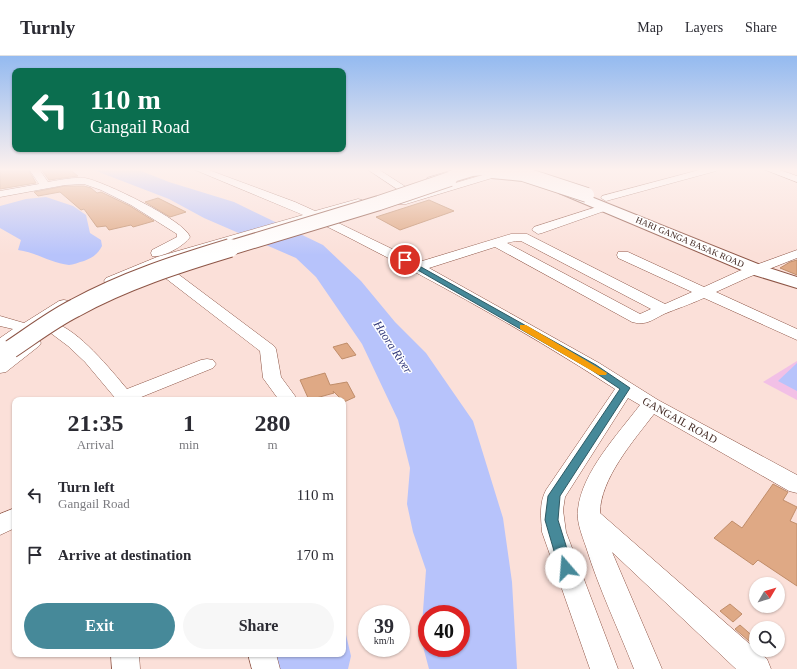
<!DOCTYPE html>
<html lang="en">
<head>
<meta charset="utf-8">
<style>
	:root { --surface:#fff; --page:#f7f7f7; --text:#2b2b33; --muted:#7c7c81; --line:#e1e1e2; --accent:#468999 }
	body { margin:0; font-family:"Times New Roman",serif; background:var(--page); color:var(--text); height:100vh; display:flex; flex-direction:column; font-size:15px; white-space:nowrap }
	* { box-sizing:border-box; margin:0 }
	p { font-size:13px; color:var(--muted) }
	.icon { flex:none; width:22px; height:22px; fill:none; stroke:currentColor; stroke-width:2; stroke-linecap:round; stroke-linejoin:round }
	.map { position:relative; flex:1; overflow:hidden }
	.details { position:absolute; left:12px; top:341px; width:334px; height:260px; display:flex; flex-direction:column; background:var(--surface); border-radius:8px; box-shadow:0 1px 3px #0004 }
	.details>* { flex:none }
	.hud { position:absolute; left:12px; top:12px; width:334px; height:84px; border-radius:8px; box-shadow:0 1px 3px #0004; background:#0b6e4f; color:#fff; overflow:hidden }
	.needle { width:26px; rotate:52deg }
	.controls { position:absolute; left:749px; top:521px; display:grid; gap:8px }
	.controls a { display:grid; place-items:center; width:36px; height:36px; border-radius:50%; background:var(--surface); box-shadow:0 1px 3px #0004; font-size:20px }
	.speed { position:absolute; left:358px; top:549px; display:flex; gap:8px; font-size:20px; font-weight:700; text-align:center }
	.speed>* { display:grid; place-content:center; width:52px; height:52px; border-radius:50%; background:var(--surface); box-shadow:0 1px 3px #0004; line-height:1 }
	.speed small { font-size:10px; font-weight:400 }
	.speed .limit { border:6px solid #d22; background:#fff; color:#111 }
	.pin { position:absolute; display:grid; place-items:center; width:34px; height:34px; color:#fff; margin:-17px; border:2px solid #fff; border-radius:50%; box-shadow:0 1px 4px #0007 }
	.me { position:absolute; width:44px; margin:-22px; rotate:342deg; stroke-linejoin:round; filter:drop-shadow(0 0 3px #0008) }
	.turn { display:flex; align-items:center; gap:14px; height:84px; padding:0 12px; font-size:18px }
	.turn .icon { width:52px; height:52px; stroke-width:2.5 }
	.turn b { display:block; font-size:28px; line-height:34px }
	.eta { display:flex; justify-content:space-evenly; align-items:center; height:68px; text-align:center }
	.eta b { font-size:24px; font-weight:800; line-height:28px }
	.cta { display:flex; gap:8px; margin-top:auto; padding:8px 12px }
	.cta a { flex:1; height:46px; border-radius:24px; background:var(--accent); color:#fff; font-size:16px; font-weight:800; line-height:46px; text-align:center }
	.cta a+a { background:var(--page); color:var(--text) }
	ul { padding:0; list-style:none }
	li { display:flex; align-items:center; gap:12px; height:60px; padding:0 12px }
	li div { flex:1 }
	li b { display:block; font-size:15px }
	li em { font-style:normal }
	header { display:flex; align-items:center; gap:24px; box-sizing:border-box; height:56px; padding:0 20px; background:var(--surface); border-bottom:1px solid var(--line) }
	header strong { font-size:19px }
	nav { display:flex; gap:22px; margin-inline-start:auto; font-size:14px }
	.map>svg:first-child { display:block }
</style>
</head>
<body>
<header>
<strong>Turnly</strong>
<nav><a>Map</a><a>Layers</a><a>Share</a></nav>
</header>
<div class="map">
<svg width="797" height="613" viewBox="0 0 797 613">
	<rect width="100%" height="100%" fill="#fbe0d9"/>
	<polygon fill="#f2c0e6" points="797,305 797,344 763,326"/>
	<g fill="#b7c3fb" fill-rule="evenodd">
		<path d="M91,113H136L169,126L234,146L323,189L361,225L395,266L426,297L473,365L503,462L512,526L517,613H429L421,583L426,514L413,476L407,448L410,412L398,364L362,288L316,221L296,202L204,162L169,143ZM427,558H461V592H427Z"/>
		<path d="M46,141L73,150L86,159L90,177L101,184L102,190C98,198 92,202 84,205C79,206 73,209 69,209C51,207 35,196 18,194L21,184L0,172V150L26,143Z"/>
		<polygon points="797,307 797,335 778,325"/>
		<polygon points="343,566 351,600 348,613 275,613 270,598 343,598"/>
	</g>
	<g fill="#dfa985" stroke="#c08d6a">
		<polygon points="7,113 28,113 36,127 0,133 0,114"/>
		<polygon points="41,113 69,113 78,120 49,124"/>
		<polygon points="65,130 84,130 91,132 97,137 101,136 130,150 154,165 133,171 131,169 109,174 106,170 97,171 84,153 81,154 60,136 38,140 34,136"/>
		<polygon points="158,142 186,156 170,161 145,146"/>
		<polygon points="429,144 454,155 400,174 376,161"/>
		<polygon points="797,204 797,219 780,212 790,206"/>
		<polygon points="347,287 356,299 342,303 333,291"/>
		<polygon points="325,317 330,329 347,326 355,341 344,346 333,335 334,337 309,344 300,324"/>
		<polygon points="773,428 788,436 783,444 797,451 790,465 797,468 797,530 758,504 753,509 714,482 732,465 742,472"/>
		<polygon points="730,548 742,558 733,566 720,555"/>
		<polygon points="740,569 756,583 756,591 735,573"/>
	</g>
	<g fill="none" stroke-linecap="round" stroke-linejoin="round">
		<defs>
			<g id="minor">
				<path d="M29,113H39L48,126C60,124 73,121 85,122C103,125 186,165 190,181C184,190 163,202 152,200L151,197L152,194L177,181V178L131,149L101,134L84,128L65,129L0,141V135L39,128Z"/>
				<path d="M193,113H206L295,146L315,155L358,143L362,144L363,146L362,148L324,160L419,206L511,178H527L665,248L692,236L618,202L617,199L618,196H628L704,231L739,215L797,194V202L749,221L716,236L797,273V284L704,242C691,248 676,253 664,258C652,264 646,270 632,266L495,191L429,212L599,307L658,344L797,419V437L789,435L654,358C634,384 600,423 600,457L767,603L771,613H736L612,496L662,613H634C618,572 599,533 586,491C582,479 576,465 578,453C582,416 618,378 640,349L628,342L565,441L563,454L566,476L618,613H590L542,476C541,461 539,447 546,434L615,333C518,270 416,215 312,163L167,207L116,228H106L104,225L106,222L157,201L303,159ZM516,185H521L651,253L640,258L507,187Z"/>
				<polygon points="367,113 378,113 409,133 408,135 400,135"/>
				<polygon points="456,113 470,113 468,115 435,126 427,126 426,124 427,122"/>
				<polygon points="503,113 514,114 512,116 406,148 398,148 397,146 398,144"/>
				<polygon points="703,113 718,113 716,115 606,145 601,142 602,140"/>
				<polygon points="763,113 777,113 797,120 797,126"/>
				<polygon points="606,148 612,151 610,153 542,177 538,178 532,174 534,171"/>
				<polygon points="169,214 174,215 274,290 276,293 281,321 298,344 279,344 263,322 260,295 164,221 162,218 164,215"/>
				<polygon points="64,244 69,245 71,248 69,251 39,271 41,274 39,277 29,278 6,292 0,294 0,282 13,273 0,270 0,260 24,267 59,245"/>
				<path d="M54,267C78,273 111,314 127,333L201,304L207,303L213,304L216,308L213,312L134,344L116,343L85,306L68,290L48,275L46,272L48,269Z"/>
				<polygon points="33,282 39,284 41,287 39,290 6,316 0,317 0,304 27,284"/>
				<polygon points="15,452 15,472 0,479 0,458"/>
				<polygon points="111,598 139,598 140,613 112,613"/>
				<polygon points="248,598 276,598 280,613 252,613"/>
			</g>
			<g id="major">
				<polygon points="470,113 510,113 504,117 473,120 450,127 444,123 445,120"/>
				<polygon points="564,130 763,210 797,221 797,232 751,218 559,137 557,134 559,131"/>
				<polygon points="11,287 19,288 22,293 8,306 0,308 0,291"/>
			</g>
		</defs>
		<use href="#minor" stroke="#8d5546" stroke-width="1"/>
		<use href="#major" stroke="#8d5546" stroke-width="2"/>
		<use href="#minor" fill="#fff" fill-rule="evenodd"/>
		<use href="#major" fill="#fff" fill-rule="evenodd"/>
		<defs>
			<g id="major-bridge-far1">
				<polyline points="492,115 523,118 587,139"/>
				<polyline points="227,193 379,147 450,123"/>
			</g>
			<path id="major-bridge" d="M11,293C32,279 53,263 75,252C124,225 177,208 230,192"/>
		</defs>
		<use href="#major-bridge-far1" stroke="#8d5546" stroke-width="16" stroke-linecap="butt"/>
		<use href="#major-bridge" stroke="#8d5546" stroke-width="20" stroke-linecap="butt"/>
		<use href="#major-bridge-far1" stroke="#fff" stroke-width="14"/>
		<use href="#major-bridge" stroke="#fff" stroke-width="18"/>
	</g>
	<linearGradient id="sky" x2="0" y2="1"><stop stop-color="#94baf0"/><stop offset="0.57" stop-color="#fdf1ee"/><stop offset="1" stop-color="#fdf1ee" stop-opacity="0"/></linearGradient>
	<rect width="797" height="199" fill="url(#sky)"/>
	<polygon fill="#468999" stroke="#2e5963" points="405,202 596,309 630,332 560,440 558,464 573,512 571,516 566,518 561,516 559,512 545,464 548,440 620,333 590,313 402,205 402,203"/>
	<polygon fill="#f59e0b" points="520,269 526,269 607,317 606,319 599,319 520,273"/>
	<g text-anchor="middle" stroke-width="3" stroke-linejoin="round" paint-order="stroke">
		<g font-size="9" fill="#432a24" stroke="#fff">
			<text transform="translate(690 186) rotate(23)" y="3">HARI GANGA BASAK ROAD</text>
		</g>
		<g font-size="11" fill="#432a24" stroke="#fff">
			<text transform="translate(680 364) rotate(29)" y="4">GANGAIL ROAD</text>
		</g>
		<g font-size="12" font-style="italic" fill="#32397b" stroke="#fff">
			<text transform="translate(393 291) rotate(57)" y="4">Haora River</text>
		</g>
	</g>
</svg>
<div class="controls">
<a><svg class="needle" viewBox="-14 -14 28 28"><path d="M0-13l5 13h-10z" fill="#e53935"/><path d="M0 13l5-13h-10z" fill="#7c7c81"/></svg></a>
<a><svg class="icon" aria-label="search" viewBox="0 0 24 24"><circle cx="10" cy="10" r="6"/><path d="M15 15l6 6"/></svg></a>
</div>
<div class="speed"><div>39<small>km/h</small></div><div class="limit">40</div></div>
<div class="pin" style="left:405px;top:204px;background:#d93025"><svg class="icon" aria-label="arrive" viewBox="0 0 24 24"><path d="M6 21V4h12l-3 4 3 4H6"/></svg></div>
<svg class="me" style="left:566px;top:512px" viewBox="-20 -20 40 40"><circle r="19" fill="#fff"/><path d="M0-13L10 11 0 6-10 11z" fill="#468999"/></svg>
<div class="hud">
<div class="turn"><svg class="icon" aria-label="left" viewBox="0 0 24 24"><path d="M17 20v-9H6M10 6l-5 5 5 5"/></svg><div><b>110 m</b>Gangail Road</div></div>
</div>
<section class="details">
<div class="eta">
<div><b>21:35</b><p>Arrival</p></div>
<div><b>1</b><p>min</p></div>
<div><b>280</b><p>m</p></div>
</div>
<ul>
<li><svg class="icon" aria-label="left" viewBox="0 0 24 24"><path d="M17 20v-9H6M10 6l-5 5 5 5"/></svg><div><b>Turn left</b><p>Gangail Road</p></div><em>110 m</em></li>
<li><svg class="icon" aria-label="arrive" viewBox="0 0 24 24"><path d="M6 21V4h12l-3 4 3 4H6"/></svg><div><b>Arrive at destination</b></div><em>170 m</em></li>
</ul>
<div class="cta"><a>Exit</a><a>Share</a></div>
</section>
</div>
</body>
</html>
